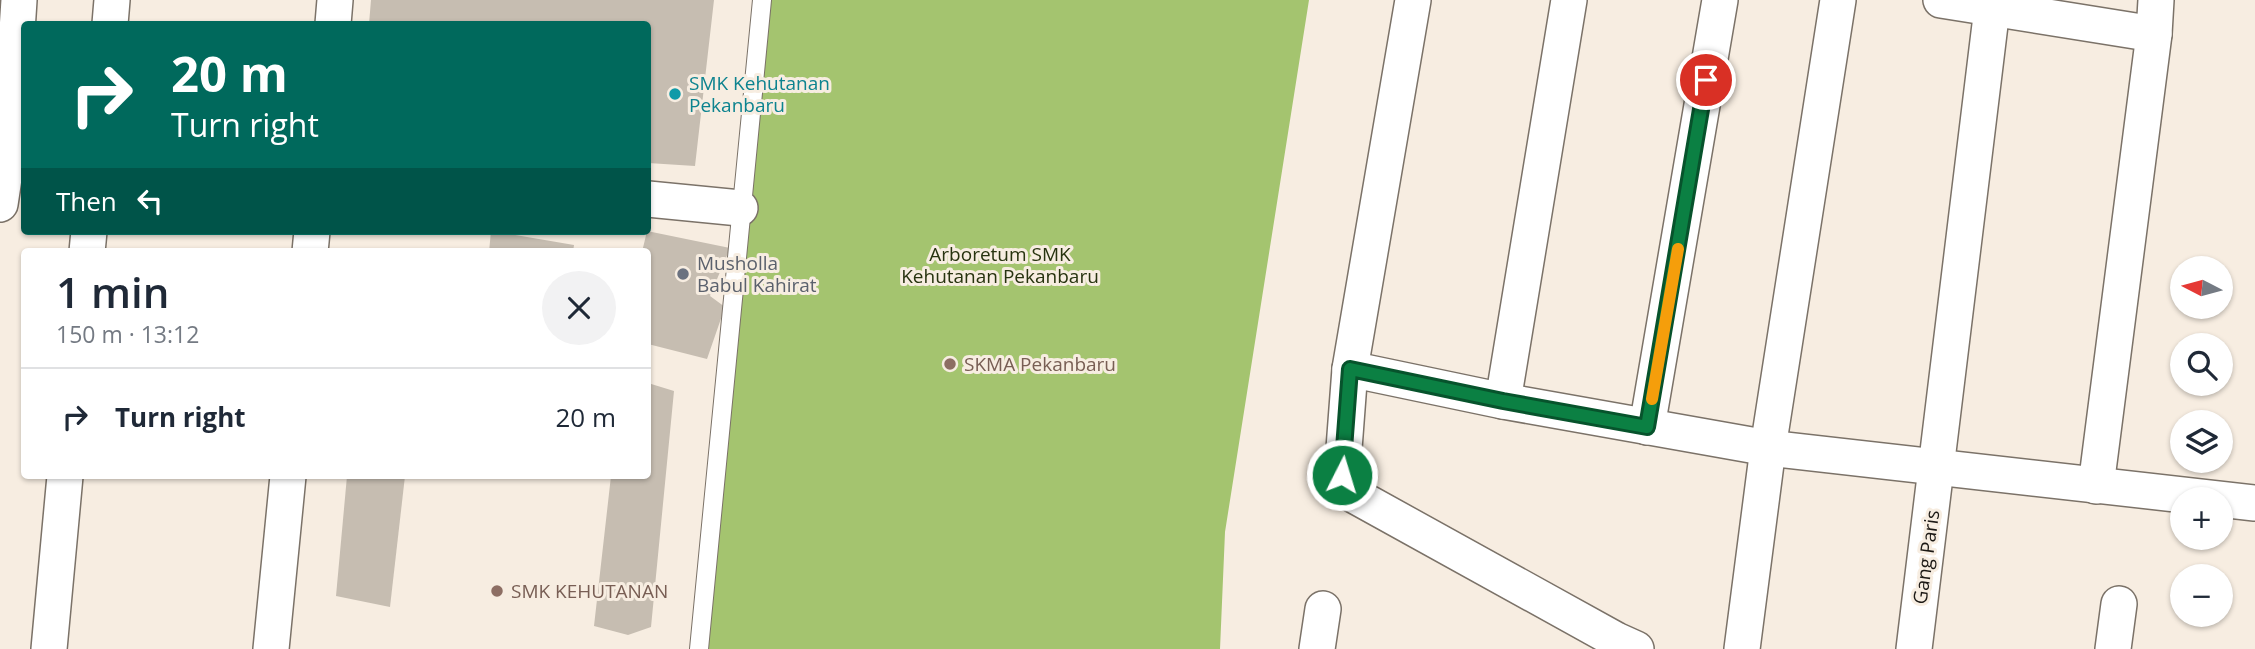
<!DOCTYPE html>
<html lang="en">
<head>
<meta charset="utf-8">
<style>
	:root { --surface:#fff; --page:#f2f2f3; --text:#1f2937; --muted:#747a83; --line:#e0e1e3 }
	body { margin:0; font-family:"Open Sans",sans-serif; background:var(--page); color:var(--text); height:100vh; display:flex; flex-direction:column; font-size:26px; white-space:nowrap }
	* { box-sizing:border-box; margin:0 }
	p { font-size:23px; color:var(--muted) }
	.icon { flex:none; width:38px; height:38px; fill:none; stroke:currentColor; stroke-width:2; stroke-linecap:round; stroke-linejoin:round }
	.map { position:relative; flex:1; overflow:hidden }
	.panel { position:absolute; left:21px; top:248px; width:630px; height:231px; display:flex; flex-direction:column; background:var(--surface); border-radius:7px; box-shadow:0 2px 5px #0004 }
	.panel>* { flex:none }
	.top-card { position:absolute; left:21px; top:21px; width:630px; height:214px; border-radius:7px; box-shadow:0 2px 5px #0004; background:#00695c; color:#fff; overflow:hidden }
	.needle { width:46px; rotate:276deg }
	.fabs { position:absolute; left:2170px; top:256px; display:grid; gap:14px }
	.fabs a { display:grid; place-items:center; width:63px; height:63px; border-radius:50%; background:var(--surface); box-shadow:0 2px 5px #0004; font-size:35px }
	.pin { position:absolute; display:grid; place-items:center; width:60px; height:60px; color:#fff; margin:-30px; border:4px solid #fff; border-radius:50%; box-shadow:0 2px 7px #0007 }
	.me { position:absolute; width:77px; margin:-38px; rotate:5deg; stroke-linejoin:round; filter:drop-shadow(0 0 5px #0008) }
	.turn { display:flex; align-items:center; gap:24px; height:147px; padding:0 35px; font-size:32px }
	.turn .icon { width:91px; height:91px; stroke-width:2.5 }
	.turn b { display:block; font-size:49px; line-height:60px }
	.then { display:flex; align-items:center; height:66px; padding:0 35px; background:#0003; gap:14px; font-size:26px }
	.round { display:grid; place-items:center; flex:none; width:74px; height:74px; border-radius:37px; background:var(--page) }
	.overview { display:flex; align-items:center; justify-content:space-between; height:119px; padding:0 35px }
	h1 { font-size:42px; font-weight:600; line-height:52px }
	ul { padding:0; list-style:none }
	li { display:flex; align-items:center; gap:21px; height:98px; padding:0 35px; border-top:2px solid var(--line) }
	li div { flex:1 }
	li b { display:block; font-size:26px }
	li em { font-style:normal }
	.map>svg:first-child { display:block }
</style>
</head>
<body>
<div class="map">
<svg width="2255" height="649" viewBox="0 0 2255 649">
	<rect width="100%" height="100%" fill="#f7ede1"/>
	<polygon fill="#a4c46f" points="762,0 1309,0 1225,532 1220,649 699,649"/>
	<g fill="#c6bdb1">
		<polygon points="371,0 714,0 695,166 648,163 648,24 369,24"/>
		<polygon points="491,231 574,245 573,252 489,252"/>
		<polygon points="647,231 730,248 710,296 725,307 707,359 648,344 648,252 642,252"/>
		<polygon points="648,383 674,391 651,627 628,635 594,626 611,476 648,476"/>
		<polygon points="347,476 405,476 390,607 336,596"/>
	</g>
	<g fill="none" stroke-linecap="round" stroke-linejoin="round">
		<defs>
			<polyline id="lane" points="699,649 762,0"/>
			<g id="street">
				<polyline points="1413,0 1350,369 1342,475 1352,494 1616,640 1636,649"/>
				<polyline points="1941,0 2154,34"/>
				<polyline points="110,24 112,0"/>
				<polyline points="333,24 335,0"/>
				<polyline points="648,199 740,208"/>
				<polyline points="0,204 10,139 19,0"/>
				<polyline points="87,252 89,231"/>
				<polyline points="310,252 312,231"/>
				<polyline points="1350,369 1503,401 1768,448 2255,503"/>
				<polyline points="1503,401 1569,0"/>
				<polyline points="1647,427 1720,0"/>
				<polyline points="2096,486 2154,34 2156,0"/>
				<polyline points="49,649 65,476"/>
				<polyline points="271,649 288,476"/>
				<polyline points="1317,649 1323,609"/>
				<polyline points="1742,649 1768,448 1838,0"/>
				<polyline points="1914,649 1993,0"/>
				<polyline points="2113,649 2119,604"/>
			</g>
		</defs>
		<use href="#lane" stroke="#7b7268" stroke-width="20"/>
		<use href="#street" stroke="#7b7268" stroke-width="38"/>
		<use href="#lane" stroke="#fff" stroke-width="18"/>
		<use href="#street" stroke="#fff" stroke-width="35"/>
	</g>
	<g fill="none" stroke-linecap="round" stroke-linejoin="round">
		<defs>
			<polyline id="route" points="1342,475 1350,369 1503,401 1647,427 1706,80"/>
		</defs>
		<use href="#route" stroke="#07532c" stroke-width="18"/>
		<use href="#route" stroke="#0b8043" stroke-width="12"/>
		<polyline stroke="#f59e0b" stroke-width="12" points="1652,399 1678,249"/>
	</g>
	<circle fill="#0f9aa8" stroke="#f7ede1" stroke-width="2.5" cx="675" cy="94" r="7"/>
	<circle fill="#6b7280" stroke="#f7ede1" stroke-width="2.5" cx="683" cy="274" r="7"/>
	<g fill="#8d6e63" stroke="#f7ede1" stroke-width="2.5">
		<circle cx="950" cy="364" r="7"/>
		<circle cx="497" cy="591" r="7"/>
	</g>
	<g text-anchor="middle" stroke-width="6" stroke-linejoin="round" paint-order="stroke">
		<g font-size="19" fill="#0d838f" stroke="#f7ede1" text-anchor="start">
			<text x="689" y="90">SMK Kehutanan<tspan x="689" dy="22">Pekanbaru</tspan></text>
		</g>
		<g font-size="19" fill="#27330f" stroke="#f7ede1">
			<text x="1000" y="261">Arboretum SMK<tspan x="1000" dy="22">Kehutanan Pekanbaru</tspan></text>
		</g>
		<g font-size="19" fill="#5b616d" stroke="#f7ede1" text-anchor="start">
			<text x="697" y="270">Musholla<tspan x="697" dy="22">Babul Kahirat</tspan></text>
		</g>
		<g font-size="19" fill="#785e54" stroke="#f7ede1" text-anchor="start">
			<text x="964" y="371">SKMA Pekanbaru</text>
			<text x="511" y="598">SMK KEHUTANAN</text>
		</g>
		<g font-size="19" fill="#1c1915" stroke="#f7ede1">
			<text transform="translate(1926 557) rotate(-82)" y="7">Gang Paris</text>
		</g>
	</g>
</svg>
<div class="fabs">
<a><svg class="needle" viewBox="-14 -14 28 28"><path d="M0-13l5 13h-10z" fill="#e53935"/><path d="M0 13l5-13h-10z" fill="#747a83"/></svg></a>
<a><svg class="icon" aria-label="search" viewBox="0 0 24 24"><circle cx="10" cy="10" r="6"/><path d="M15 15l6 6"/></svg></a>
<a><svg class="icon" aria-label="layers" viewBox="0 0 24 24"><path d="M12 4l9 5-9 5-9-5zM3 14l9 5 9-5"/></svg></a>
<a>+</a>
<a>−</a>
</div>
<div class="pin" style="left:1706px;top:80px;background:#d93025"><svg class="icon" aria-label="arrive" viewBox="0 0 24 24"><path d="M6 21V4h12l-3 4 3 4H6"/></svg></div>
<svg class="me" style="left:1342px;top:475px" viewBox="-20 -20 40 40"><circle r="17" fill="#0b8043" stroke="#fff" stroke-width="3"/><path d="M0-11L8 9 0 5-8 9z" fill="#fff"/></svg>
<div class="top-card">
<div class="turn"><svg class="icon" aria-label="right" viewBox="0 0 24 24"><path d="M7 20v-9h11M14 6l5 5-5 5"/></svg><div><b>20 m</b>Turn right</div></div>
<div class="then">Then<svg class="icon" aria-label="left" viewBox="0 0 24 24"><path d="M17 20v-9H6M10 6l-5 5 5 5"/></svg></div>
</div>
<section class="panel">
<div class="overview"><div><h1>1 min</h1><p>150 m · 13:12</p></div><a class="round"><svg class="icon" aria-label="close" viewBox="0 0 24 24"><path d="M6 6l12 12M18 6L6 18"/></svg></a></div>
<ul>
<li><svg class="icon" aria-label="right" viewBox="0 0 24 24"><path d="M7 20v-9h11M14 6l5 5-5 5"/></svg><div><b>Turn right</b></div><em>20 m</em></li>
</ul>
</section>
</div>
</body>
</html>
